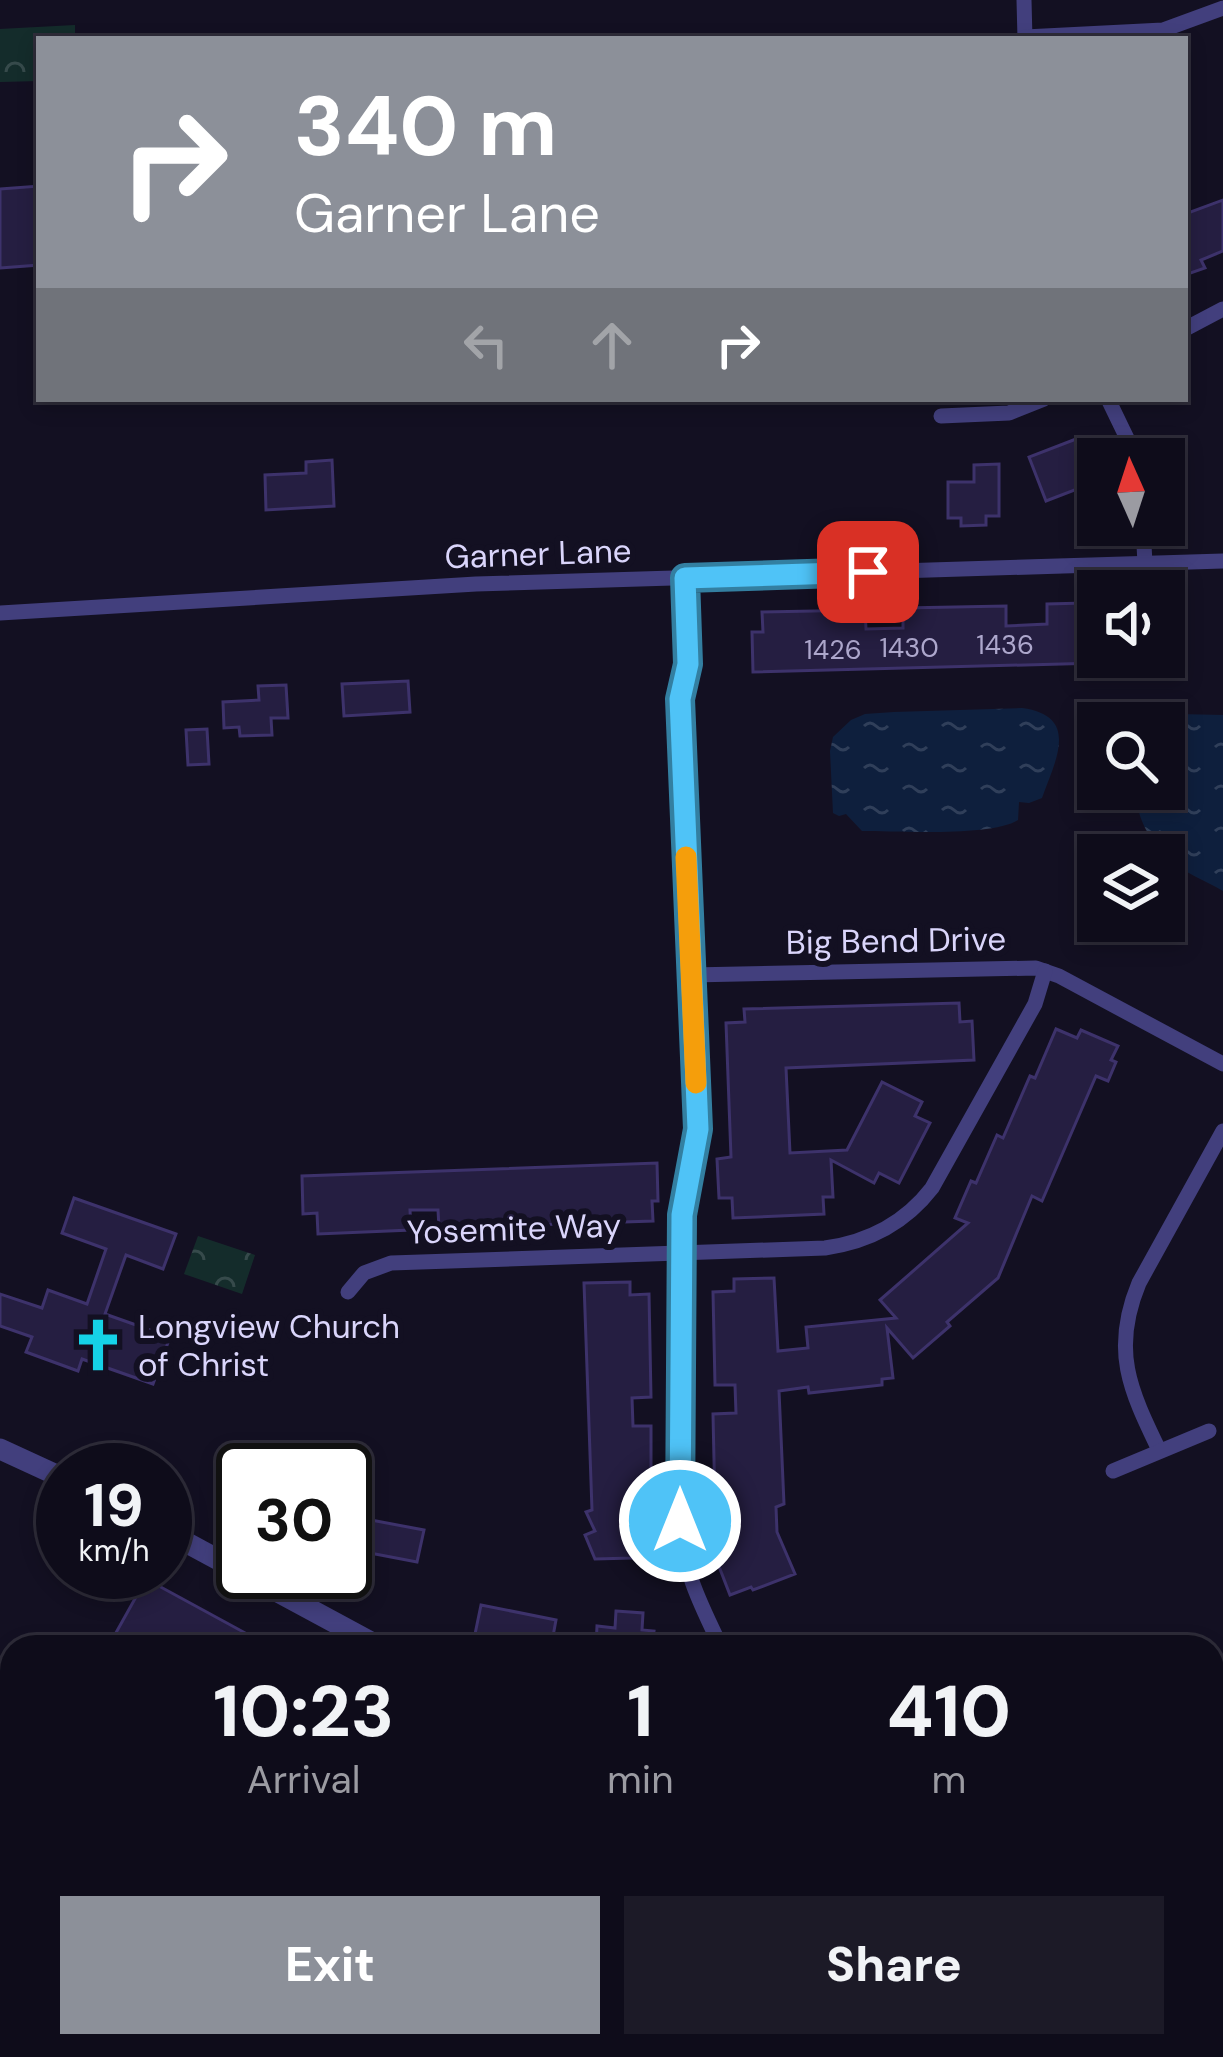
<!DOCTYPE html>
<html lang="en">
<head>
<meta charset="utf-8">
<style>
	:root { --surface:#0e0c1a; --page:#1c1a27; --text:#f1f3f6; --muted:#9b9ba2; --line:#2e2c39; --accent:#8c9099 }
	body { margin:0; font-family:"DM Sans",sans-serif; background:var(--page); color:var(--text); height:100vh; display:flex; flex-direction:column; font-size:45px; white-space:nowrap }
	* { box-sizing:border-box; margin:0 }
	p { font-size:39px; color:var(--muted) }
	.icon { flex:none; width:66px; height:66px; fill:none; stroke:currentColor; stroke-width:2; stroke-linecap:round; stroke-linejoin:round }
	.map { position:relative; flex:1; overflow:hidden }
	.side { position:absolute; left:0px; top:1635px; width:1224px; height:423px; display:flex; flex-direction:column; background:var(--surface); border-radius:36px 36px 0 0; box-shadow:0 6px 18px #0003,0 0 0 3px var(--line) }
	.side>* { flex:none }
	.hud { position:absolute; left:36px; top:36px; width:1152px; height:366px; border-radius:0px; box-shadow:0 6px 18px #0003,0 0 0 3px var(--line); background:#8c9099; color:#fff; overflow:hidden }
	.needle { width:78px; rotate:357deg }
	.tools { position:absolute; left:1077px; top:438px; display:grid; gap:24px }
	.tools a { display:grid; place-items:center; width:108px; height:108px; border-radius:0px; background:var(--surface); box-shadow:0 6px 18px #0003,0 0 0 3px var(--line); font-size:60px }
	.speed { position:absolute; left:36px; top:1443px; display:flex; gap:24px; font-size:60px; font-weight:700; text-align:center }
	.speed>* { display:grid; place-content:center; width:156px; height:156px; border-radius:50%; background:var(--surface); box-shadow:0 6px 18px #0003,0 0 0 3px var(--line); line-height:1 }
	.speed small { font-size:30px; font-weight:400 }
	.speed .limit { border:6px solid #111; border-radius:18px; background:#fff; color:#111 }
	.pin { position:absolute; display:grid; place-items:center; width:102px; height:102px; color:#fff; margin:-51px; border-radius:24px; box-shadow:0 6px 18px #0006 }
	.me { position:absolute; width:132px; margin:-66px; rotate:0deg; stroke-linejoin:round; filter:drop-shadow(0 0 9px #0008) }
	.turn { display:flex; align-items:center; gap:42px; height:252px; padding:0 60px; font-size:54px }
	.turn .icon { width:156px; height:156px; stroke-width:2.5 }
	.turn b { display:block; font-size:84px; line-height:102px }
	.lanes { display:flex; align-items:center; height:114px; padding:0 60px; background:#0003; justify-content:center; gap:60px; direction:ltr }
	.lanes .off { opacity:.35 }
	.eta { display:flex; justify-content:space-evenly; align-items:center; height:204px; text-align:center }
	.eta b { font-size:72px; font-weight:800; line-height:84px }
	.cta { display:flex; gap:24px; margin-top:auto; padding:24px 60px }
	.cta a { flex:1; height:138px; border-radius:0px; background:var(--accent); color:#fff; font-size:48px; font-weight:800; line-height:138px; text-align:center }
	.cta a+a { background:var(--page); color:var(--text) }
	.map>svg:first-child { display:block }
</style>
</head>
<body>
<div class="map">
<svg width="1223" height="2057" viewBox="0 0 1223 2057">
	<defs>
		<pattern id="park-crowns" width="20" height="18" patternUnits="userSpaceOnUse" patternTransform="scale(3)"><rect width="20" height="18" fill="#142c2b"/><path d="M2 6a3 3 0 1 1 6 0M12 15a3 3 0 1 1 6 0" fill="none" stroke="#364a4b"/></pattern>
		<pattern id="water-ripples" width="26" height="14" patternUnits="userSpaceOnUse" patternTransform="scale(3)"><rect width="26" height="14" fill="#0e1f3d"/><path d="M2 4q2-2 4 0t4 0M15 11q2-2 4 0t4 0" fill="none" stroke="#303f5a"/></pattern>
	</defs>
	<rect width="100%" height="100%" fill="#131022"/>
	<g fill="url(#park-crowns)">
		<polygon points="75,25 75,39 39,39 39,81 0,82 0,29"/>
		<polygon points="198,1236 255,1255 242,1294 184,1274"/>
	</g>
	<g fill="url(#water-ripples)">
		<path d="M1022,708C1081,716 1055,761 1042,798L1029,803L1019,802L1018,820C991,837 897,831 862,831L846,814L839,816L833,813L830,751L833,737L851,720L865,714L894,712Z"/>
		<path d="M1176,714L1223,715V891C1206,881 1185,873 1170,860C1151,845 1133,812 1137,789H1164V723H1154Z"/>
	</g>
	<g fill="#251e41" stroke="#3d326b" stroke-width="3">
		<polygon points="39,186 39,265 0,268 0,189"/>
		<polygon points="1223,200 1223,251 1201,260 1205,268 1185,275 1185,214"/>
		<polygon points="1076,439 1093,483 1046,501 1029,457"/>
		<polygon points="332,460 334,506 266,510 265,475 306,473 306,462"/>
		<polygon points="999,464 999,516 986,516 986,525 961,526 961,518 948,518 948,482 974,482 974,465"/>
		<polygon points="1085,603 1086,624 1098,623 1098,663 753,672 752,632 763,632 762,612 865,610 866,629 903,628 903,608 1006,606 1006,626 1047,624 1047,604"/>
		<polygon points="408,681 410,712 344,716 342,684"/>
		<polygon points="286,685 288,718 271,718 272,735 240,736 239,727 224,728 223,702 259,700 258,686"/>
		<polygon points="207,729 209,764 188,765 186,730"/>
		<polygon points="959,1003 960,1022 972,1021 974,1060 786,1068 790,1153 847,1150 882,1082 922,1102 915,1116 930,1123 899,1183 879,1173 874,1183 831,1160 833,1197 823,1197 824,1214 733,1218 732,1198 719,1198 717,1159 731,1157 726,1023 745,1022 744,1009"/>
		<polygon points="1056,1029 1077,1038 1081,1030 1118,1046 1111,1060 1116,1062 1108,1081 1096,1076 1042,1201 1032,1196 998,1278 947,1322 950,1326 913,1358 887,1328 893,1378 882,1379 882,1385 809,1393 808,1387 779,1391 784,1504 776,1507 777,1532 795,1574 753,1590 751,1587 730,1595 715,1556 732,1549 727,1536 736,1532 736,1506 715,1506 713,1414 736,1413 735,1385 715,1385 713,1292 734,1291 734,1279 774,1278 778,1351 808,1348 806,1327 896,1318 880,1300 968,1223 955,1218 971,1181 976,1183 997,1135 1003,1138 1030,1076 1035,1078"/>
		<polygon points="657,1163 658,1201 652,1201 653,1221 439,1228 438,1210 410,1210 411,1230 318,1234 317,1213 303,1214 302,1176"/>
		<polygon points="74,1198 176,1234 163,1269 126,1255 105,1314 170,1337 153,1384 82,1359 78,1371 26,1352 32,1337 0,1326 0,1294 42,1308 48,1290 87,1304 106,1249 62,1233"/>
		<polygon points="630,1282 630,1295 649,1294 651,1397 632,1398 633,1426 651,1426 651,1546 632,1546 632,1558 595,1559 585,1535 595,1531 586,1512 592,1510 584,1283"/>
		<polygon points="355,1517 424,1530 417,1562 349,1549"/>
		<polygon points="146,1579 271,1647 108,1647"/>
		<polygon points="481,1605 556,1620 551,1647 513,1647 474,1639"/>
		<polygon points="616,1611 643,1613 642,1630 654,1631 652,1647 596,1647 597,1626 615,1628"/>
	</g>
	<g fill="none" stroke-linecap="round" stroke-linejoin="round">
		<g stroke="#423f7d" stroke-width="15">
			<polyline points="1024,0 1025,39"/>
			<polyline points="1025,37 1163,30 1223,8"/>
			<polyline points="1185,329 1223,309"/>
			<polyline points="1108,399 1137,459"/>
			<polyline points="941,416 1009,413 1044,399"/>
			<polyline points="1143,525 1145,564"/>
			<path d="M685,577L688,664L680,707L698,1129L682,1215L680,1521C684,1573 699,1601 721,1647"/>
			<polyline points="0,613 476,584 1223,561"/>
			<polyline points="691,975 1036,968 1059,976 1223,1064"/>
			<path d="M348,1292L364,1273L391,1263L825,1248C868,1242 905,1223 932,1188L1035,1004L1045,971"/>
			<path d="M1159,1450C1130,1390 1111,1350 1139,1283L1223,1131"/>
			<polyline points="1113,1471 1209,1431"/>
			<polyline points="743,1647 750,1644"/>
		</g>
		<g stroke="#423f7d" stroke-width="21">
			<polyline points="0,1449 63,1478"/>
			<polyline points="165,1531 380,1647"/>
			<polyline points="1212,1909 1223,1909"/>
		</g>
		<g stroke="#bd66f1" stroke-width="24">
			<polyline points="0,1807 12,1820"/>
			<polyline points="0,1905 12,1918"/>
			<polyline points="139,2046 151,2057"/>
			<polyline points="241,2046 254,2057"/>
		</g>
	</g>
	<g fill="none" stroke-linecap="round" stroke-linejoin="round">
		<defs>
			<polyline id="route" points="680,1521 682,1215 698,1129 680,699 688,664 685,578 868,572"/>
		</defs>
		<use href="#route" stroke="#337fa1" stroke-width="30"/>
		<use href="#route" stroke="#4fc3f7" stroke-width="21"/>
		<polyline stroke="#f59e0b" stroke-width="21" points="686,857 696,1083"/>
	</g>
	<defs>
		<symbol id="church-bare" viewBox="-9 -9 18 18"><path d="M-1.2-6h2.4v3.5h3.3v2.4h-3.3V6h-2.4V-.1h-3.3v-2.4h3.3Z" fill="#15d2e7" stroke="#131022" stroke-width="2.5" paint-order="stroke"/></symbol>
	</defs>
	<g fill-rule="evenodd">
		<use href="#church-bare" x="60" y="1307" width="76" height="76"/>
	</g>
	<g text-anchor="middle" stroke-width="12" stroke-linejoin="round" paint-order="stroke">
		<g font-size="27" fill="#ada7cc">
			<text x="1005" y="654">1436</text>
			<text x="909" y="657">1430</text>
			<text x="833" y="659">1426</text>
		</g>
		<g font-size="33" fill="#dad5fb" stroke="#131022">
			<text transform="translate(538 553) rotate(-2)" y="12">Garner Lane</text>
			<text transform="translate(896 940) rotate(-1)" y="12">Big Bend Drive</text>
			<text transform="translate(514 1228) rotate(-2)" y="12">Yosemite Way</text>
		</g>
		<g font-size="33" fill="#dad5fb" stroke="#131022" text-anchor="start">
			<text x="138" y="1338">Longview Church<tspan x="138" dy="38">of Christ</tspan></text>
		</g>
	</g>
</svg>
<div class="tools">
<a><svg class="needle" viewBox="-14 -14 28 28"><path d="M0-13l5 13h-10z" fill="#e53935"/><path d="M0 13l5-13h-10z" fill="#9b9ba2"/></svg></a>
<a><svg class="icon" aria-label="sound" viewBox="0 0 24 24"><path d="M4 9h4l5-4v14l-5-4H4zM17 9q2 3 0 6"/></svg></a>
<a><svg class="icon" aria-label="search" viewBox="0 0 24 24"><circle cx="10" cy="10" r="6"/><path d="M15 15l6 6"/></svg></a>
<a><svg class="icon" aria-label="layers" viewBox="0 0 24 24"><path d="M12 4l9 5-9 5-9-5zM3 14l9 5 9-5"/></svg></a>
</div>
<div class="speed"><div>19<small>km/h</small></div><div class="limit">30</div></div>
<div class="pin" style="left:868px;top:572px;background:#d93025"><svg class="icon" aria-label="arrive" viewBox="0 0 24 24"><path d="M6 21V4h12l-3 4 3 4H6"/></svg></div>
<svg class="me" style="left:680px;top:1521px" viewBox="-20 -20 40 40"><circle r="17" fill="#4fc3f7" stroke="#fff" stroke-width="3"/><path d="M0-11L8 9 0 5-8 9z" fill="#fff"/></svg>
<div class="hud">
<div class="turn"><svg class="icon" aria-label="right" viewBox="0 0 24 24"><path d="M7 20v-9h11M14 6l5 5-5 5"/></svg><div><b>340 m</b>Garner Lane</div></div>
<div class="lanes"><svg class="icon off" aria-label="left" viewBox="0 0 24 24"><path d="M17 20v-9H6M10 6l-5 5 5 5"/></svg><svg class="icon off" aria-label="ahead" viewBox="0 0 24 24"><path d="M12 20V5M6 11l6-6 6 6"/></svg><svg class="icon" aria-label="right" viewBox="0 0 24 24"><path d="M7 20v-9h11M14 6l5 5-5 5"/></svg></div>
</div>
<section class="side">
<div class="eta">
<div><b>10:23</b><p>Arrival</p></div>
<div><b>1</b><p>min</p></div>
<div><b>410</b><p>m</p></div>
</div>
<div class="cta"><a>Exit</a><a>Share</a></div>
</section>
</div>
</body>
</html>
